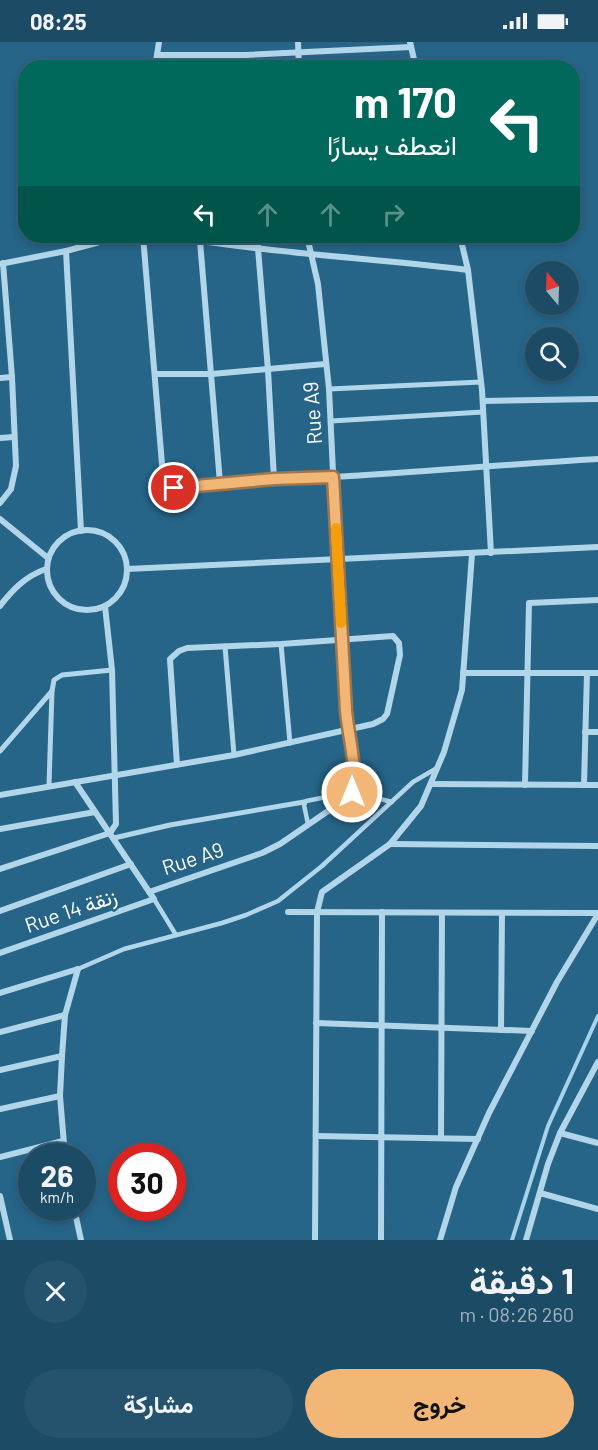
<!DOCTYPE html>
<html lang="ar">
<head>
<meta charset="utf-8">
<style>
	:root { --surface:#1c4b66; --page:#25526c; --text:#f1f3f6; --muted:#a0b3bf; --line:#3a637a; --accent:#f2b677 }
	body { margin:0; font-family:Barlow,Vazirmatn,sans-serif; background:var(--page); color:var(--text); direction:rtl; height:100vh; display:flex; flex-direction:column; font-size:22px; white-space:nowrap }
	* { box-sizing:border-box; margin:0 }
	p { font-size:20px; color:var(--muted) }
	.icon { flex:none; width:33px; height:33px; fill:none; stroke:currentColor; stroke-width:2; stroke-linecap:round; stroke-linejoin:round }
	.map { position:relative; height:1198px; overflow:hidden; direction:ltr }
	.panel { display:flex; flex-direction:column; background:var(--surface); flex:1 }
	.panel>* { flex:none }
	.guide { position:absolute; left:18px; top:18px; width:562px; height:183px; border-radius:24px; box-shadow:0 3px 9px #0003,0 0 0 2px var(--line); direction:rtl; background:#00695c; color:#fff; overflow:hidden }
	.needle { width:39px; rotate:341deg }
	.tools { position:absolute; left:525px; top:219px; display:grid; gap:12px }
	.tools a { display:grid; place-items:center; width:54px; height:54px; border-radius:50%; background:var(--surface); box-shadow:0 3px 9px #0003,0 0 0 2px var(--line); font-size:30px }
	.speed { position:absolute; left:18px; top:1101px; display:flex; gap:12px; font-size:30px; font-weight:700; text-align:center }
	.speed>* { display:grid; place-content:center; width:78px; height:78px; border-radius:50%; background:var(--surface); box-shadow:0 3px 9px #0003,0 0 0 2px var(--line); line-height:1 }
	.speed small { font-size:15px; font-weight:400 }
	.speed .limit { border:9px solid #d22; background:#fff; color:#111 }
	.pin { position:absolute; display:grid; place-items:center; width:51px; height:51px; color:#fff; margin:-26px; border:3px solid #fff; border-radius:50%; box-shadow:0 2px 6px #0007 }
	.me { position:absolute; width:66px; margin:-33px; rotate:0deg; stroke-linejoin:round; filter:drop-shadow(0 0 4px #0008) }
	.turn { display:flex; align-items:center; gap:21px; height:126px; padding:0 24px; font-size:27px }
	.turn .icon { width:78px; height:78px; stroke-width:2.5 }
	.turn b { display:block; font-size:42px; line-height:51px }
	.lanes { display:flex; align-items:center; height:57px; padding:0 24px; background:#0003; justify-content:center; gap:30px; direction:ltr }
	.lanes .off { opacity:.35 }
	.round { display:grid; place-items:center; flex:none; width:63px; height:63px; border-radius:32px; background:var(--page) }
	.overview { display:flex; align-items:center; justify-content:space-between; height:102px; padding:0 24px }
	h1 { font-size:36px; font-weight:700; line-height:45px }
	.button { display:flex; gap:12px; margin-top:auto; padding:12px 24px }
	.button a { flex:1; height:69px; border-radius:36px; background:var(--accent); color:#111; font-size:24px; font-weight:700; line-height:69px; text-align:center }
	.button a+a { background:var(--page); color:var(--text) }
	.status { display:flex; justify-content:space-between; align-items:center; height:42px; padding:0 30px; background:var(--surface); direction:ltr }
	.status svg { height:16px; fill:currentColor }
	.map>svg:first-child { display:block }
</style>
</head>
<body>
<div class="status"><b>08:25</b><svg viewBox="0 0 49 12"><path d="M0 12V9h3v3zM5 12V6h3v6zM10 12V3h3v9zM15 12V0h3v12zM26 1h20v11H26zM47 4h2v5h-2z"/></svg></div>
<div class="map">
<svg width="598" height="1198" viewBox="0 0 598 1198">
	<rect width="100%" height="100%" fill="#266488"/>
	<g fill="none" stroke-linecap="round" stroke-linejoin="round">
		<polyline stroke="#a7d3ea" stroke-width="4" points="512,1198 548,1084 598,974"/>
		<g stroke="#b2d6e9" stroke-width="4.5">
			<polyline points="308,782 304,763 306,759 352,750 392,760"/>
			<polyline points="154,857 176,893"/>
			<polyline points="78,927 124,907 222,881 246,873 278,859 322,824 413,740 437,726"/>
		</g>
		<g stroke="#b2d6e9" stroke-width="5">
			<polyline points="329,347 481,340"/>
			<polyline points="331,379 483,370"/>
			<polyline points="281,602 290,701"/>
			<polyline points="225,604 234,713"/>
			<polyline points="52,649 54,638 62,633 112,628"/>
			<polyline points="0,709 52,649 49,743"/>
			<polyline points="114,796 170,783 304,760"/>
		</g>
		<g stroke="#b2d6e9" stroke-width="6">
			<polyline points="298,0 299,26"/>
			<polyline points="410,0 416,26"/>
			<polyline points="157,13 246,13 411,5"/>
			<polyline points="155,26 159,0"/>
			<path d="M143,194L163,434C164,441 168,444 174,446C228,441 281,439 334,435C422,430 510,422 598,417"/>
			<path d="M170,194C269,211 369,216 468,228L482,348L491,511"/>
			<polyline points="257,194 268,328 274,437"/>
			<polyline points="460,194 468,228"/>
			<polyline points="200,199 220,441"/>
			<polyline points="66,209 81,489"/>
			<polyline points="0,222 66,209 122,194"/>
			<polyline points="156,332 212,332 325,322"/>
			<polyline points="0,336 12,335"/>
			<polyline points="483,359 598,357"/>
			<polyline points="0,396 14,395"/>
			<polyline points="0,461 11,447 16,424 12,335 3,221"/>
			<polyline points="0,477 48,516"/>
			<circle cx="87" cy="528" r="40"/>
			<polyline points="127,527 598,505"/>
			<path d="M0,564C13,547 26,534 46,527"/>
			<polyline points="463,631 598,631"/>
			<polyline points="585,690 598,690"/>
			<polyline points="431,742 598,743"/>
			<polyline points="525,743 529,561 598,558"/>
			<polyline points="584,743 587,631"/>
			<polyline points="0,753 234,713 373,682 383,677 387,672 400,613 399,601 393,594 281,602 187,606 179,609 170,617 177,723"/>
			<polyline points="0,787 95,770"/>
			<polyline points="390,802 598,804"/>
			<polyline points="0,827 110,791 116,782 112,628 105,564"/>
			<polyline points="149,850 262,811 280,802 347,756 352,750 354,731 348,688 341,596 329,347 318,242 307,194"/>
			<polyline points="0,869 131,822"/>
			<polyline points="288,870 598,871"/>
			<polyline points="0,911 154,857 75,740"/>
			<polyline points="0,951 78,927"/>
			<polyline points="316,981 532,989"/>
			<polyline points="501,988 502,871"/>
			<polyline points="0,990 65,973"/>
			<polyline points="0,1028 62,1014"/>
			<polyline points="0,1067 60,1054"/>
			<polyline points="560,1091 598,1101"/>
			<polyline points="316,1094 478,1097"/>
			<polyline points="441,1096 442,871"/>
			<polyline points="65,1114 60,1054 62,1014 65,973 78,927"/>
			<polyline points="0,1115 63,1099"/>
			<polyline points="540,1151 598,1167"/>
			<polyline points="0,1154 10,1198"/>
			<polyline points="74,1166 81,1198"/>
			<polyline points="315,1198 317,870 322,850 390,802 421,764 444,710 462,648 472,512"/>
			<polyline points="381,1198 382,870"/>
			<polyline points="440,1198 456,1145 489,1071 557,940 598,872"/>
			<polyline points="526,1198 548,1122 560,1091 598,1020"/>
		</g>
	</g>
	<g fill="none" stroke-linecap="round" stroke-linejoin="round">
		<defs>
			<path id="route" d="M174,446L274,437L333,435C337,513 341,591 346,668C348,693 358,727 352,750"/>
		</defs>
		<use href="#route" stroke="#9d764d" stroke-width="15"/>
		<use href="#route" stroke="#f2b677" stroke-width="10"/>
		<polyline stroke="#f59e0b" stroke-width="10" points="336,486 341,581"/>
	</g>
	<g text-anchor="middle" stroke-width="4.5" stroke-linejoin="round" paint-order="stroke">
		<g font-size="21" fill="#fff" stroke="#266488">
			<text transform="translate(313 371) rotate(-94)" y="7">Rue A9</text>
			<text transform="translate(193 817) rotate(-18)" y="7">Rue A9</text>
			<text transform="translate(71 869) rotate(-19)" y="7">Rue 14 زنقة</text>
		</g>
	</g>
</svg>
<div class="tools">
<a><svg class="needle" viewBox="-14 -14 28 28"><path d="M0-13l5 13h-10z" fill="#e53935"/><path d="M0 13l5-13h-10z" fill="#a0b3bf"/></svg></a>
<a><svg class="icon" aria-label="search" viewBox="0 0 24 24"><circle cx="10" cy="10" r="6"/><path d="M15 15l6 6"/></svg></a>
</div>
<div class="speed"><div>26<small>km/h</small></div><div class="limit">30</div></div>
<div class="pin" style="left:174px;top:446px;background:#d93025"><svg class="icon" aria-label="arrive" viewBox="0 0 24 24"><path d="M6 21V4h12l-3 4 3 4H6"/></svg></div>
<svg class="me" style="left:352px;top:750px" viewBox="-20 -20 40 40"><circle r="17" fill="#f2b677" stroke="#fff" stroke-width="3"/><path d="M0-11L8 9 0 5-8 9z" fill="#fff"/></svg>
<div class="guide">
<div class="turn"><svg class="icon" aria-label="left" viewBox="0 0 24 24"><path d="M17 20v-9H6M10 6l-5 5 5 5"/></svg><div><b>170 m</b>انعطف يسارًا</div></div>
<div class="lanes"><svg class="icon" aria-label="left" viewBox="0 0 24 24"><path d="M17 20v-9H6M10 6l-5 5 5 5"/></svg><svg class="icon off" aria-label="ahead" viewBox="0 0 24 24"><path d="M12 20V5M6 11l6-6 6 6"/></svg><svg class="icon off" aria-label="ahead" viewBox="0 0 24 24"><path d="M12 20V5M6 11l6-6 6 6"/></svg><svg class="icon off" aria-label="right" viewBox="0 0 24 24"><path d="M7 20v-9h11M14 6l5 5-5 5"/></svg></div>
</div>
</div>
<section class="panel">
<div class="overview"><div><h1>1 دقيقة</h1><p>260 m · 08:26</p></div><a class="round"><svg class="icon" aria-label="close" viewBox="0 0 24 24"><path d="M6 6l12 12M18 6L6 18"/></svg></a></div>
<div class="button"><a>خروج</a><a>مشاركة</a></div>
</section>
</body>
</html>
